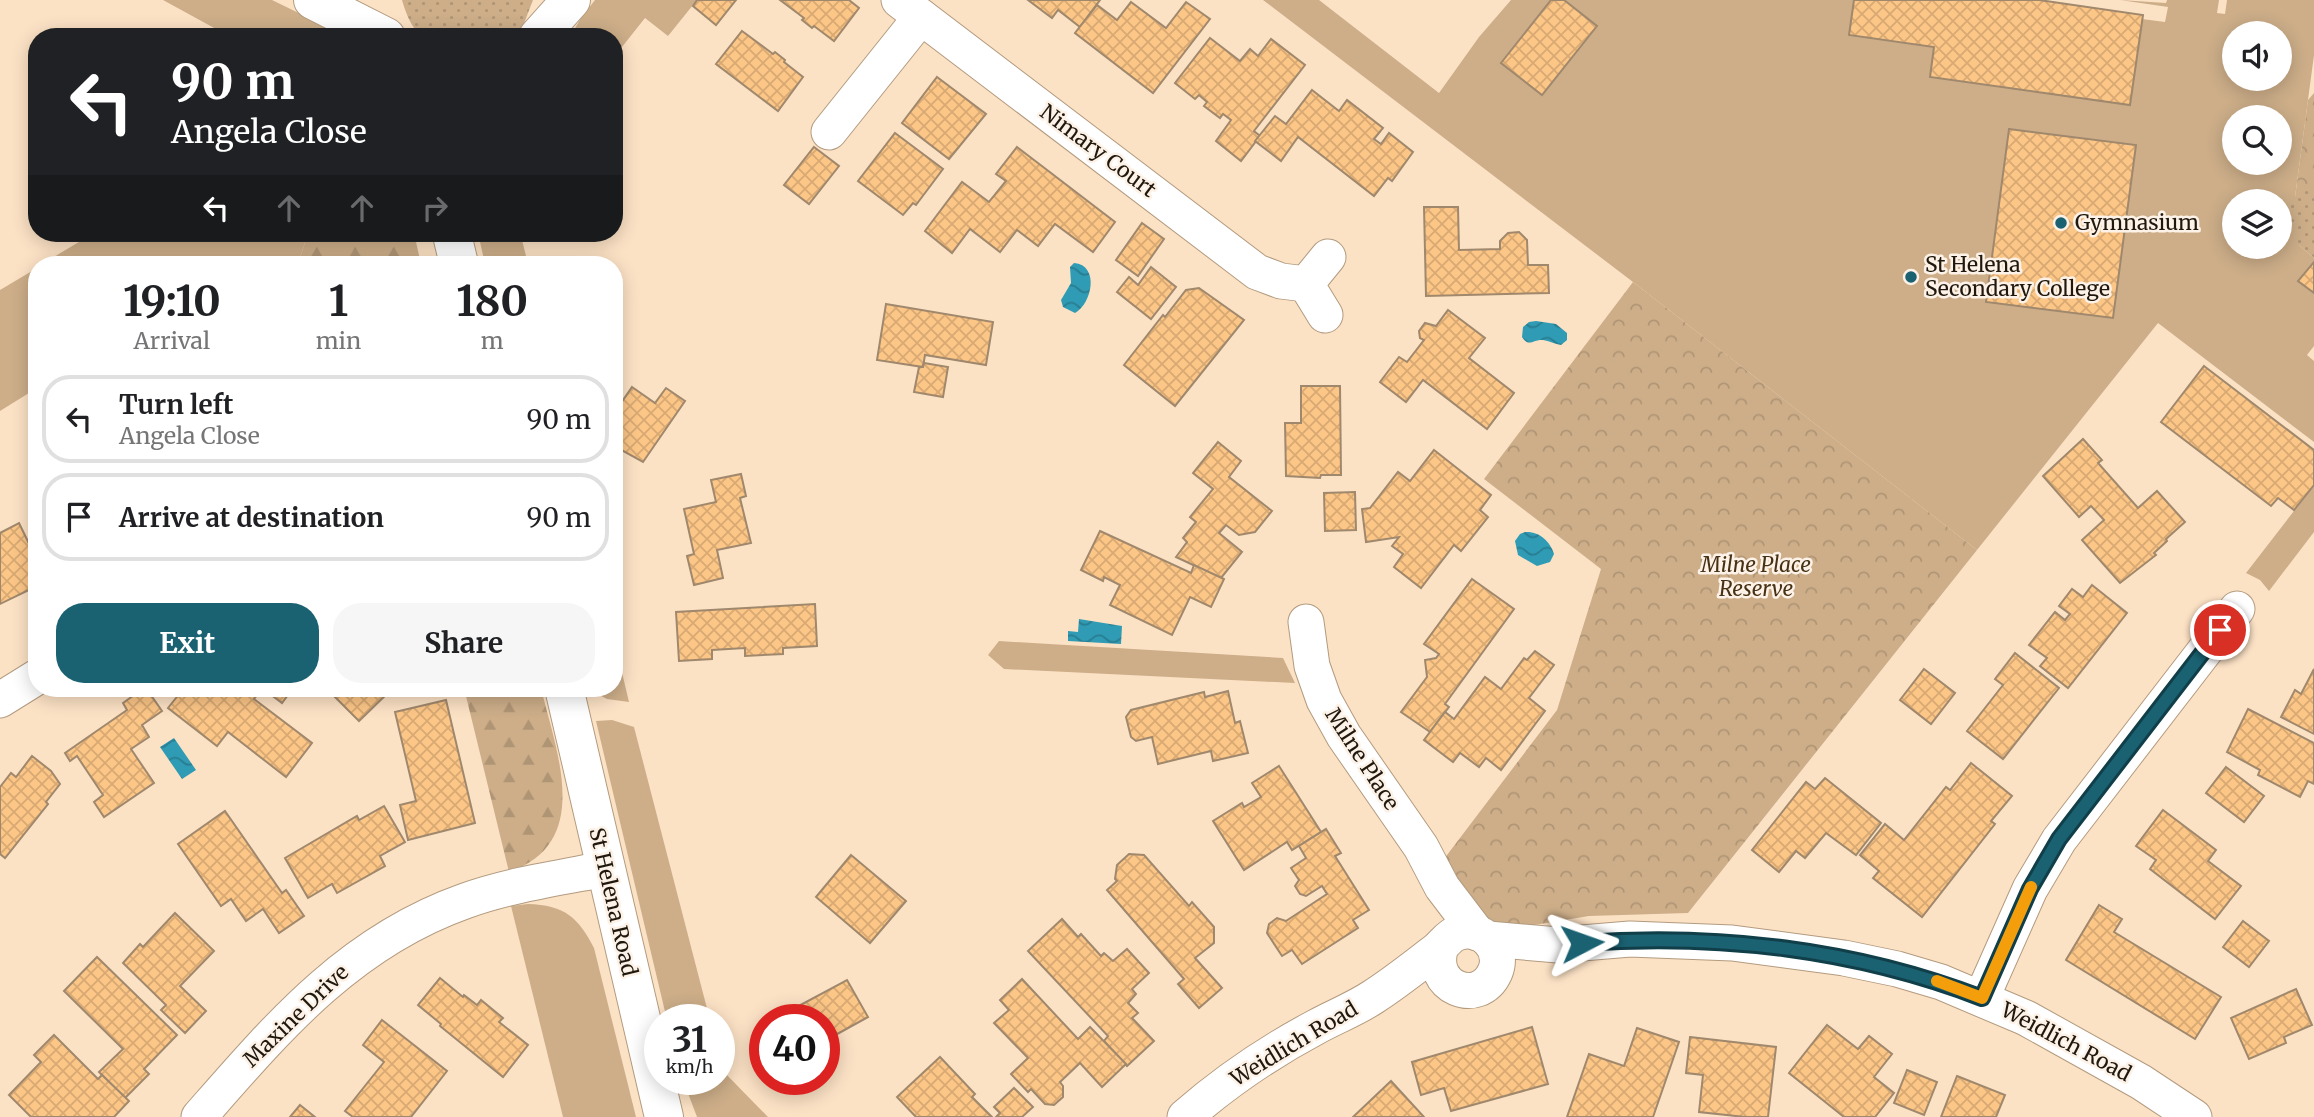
<!DOCTYPE html>
<html lang="en">
<head>
<meta charset="utf-8">
<style>
	:root { --surface:#fff; --page:#f6f6f6; --text:#202124; --muted:#757577; --line:#e0e0e0; --accent:#1a6171 }
	body { margin:0; font-family:Merriweather,serif; background:var(--page); color:var(--text); height:100vh; display:flex; flex-direction:column; font-size:26px; white-space:nowrap }
	* { box-sizing:border-box; margin:0 }
	p { font-size:23px; color:var(--muted) }
	.icon { flex:none; width:38px; height:38px; fill:none; stroke:currentColor; stroke-width:2; stroke-linecap:round; stroke-linejoin:round }
	.map { position:relative; flex:1; overflow:hidden }
	.drawer { position:absolute; left:28px; top:256px; width:595px; height:441px; display:flex; flex-direction:column; background:var(--surface); border-radius:28px; box-shadow:0 4px 18px #0003 }
	.drawer>* { flex:none }
	.guide { position:absolute; left:28px; top:28px; width:595px; height:214px; border-radius:28px; box-shadow:0 4px 18px #0003; background:#202124; color:#fff; overflow:hidden }
	.fabs { position:absolute; left:2222px; top:21px; display:grid; gap:14px }
	.fabs a { display:grid; place-items:center; width:70px; height:70px; border-radius:50%; background:var(--surface); box-shadow:0 4px 18px #0003; font-size:35px }
	.speed { position:absolute; left:644px; top:1004px; display:flex; gap:14px; font-size:35px; font-weight:700; text-align:center }
	.speed>* { display:grid; place-content:center; width:91px; height:91px; border-radius:50%; background:var(--surface); box-shadow:0 4px 18px #0003; line-height:1 }
	.speed small { font-size:18px; font-weight:400 }
	.speed .limit { border:10px solid #d22; background:#fff; color:#111 }
	.pin { position:absolute; display:grid; place-items:center; width:60px; height:60px; color:#fff; margin:-30px; border:4px solid #fff; border-radius:50%; box-shadow:0 2px 7px #0007 }
	.me { position:absolute; width:77px; margin:-38px; rotate:86deg; stroke-linejoin:round; filter:drop-shadow(0 0 5px #0008) }
	.turn { display:flex; align-items:center; gap:24px; height:147px; padding:0 28px; font-size:32px }
	.turn .icon { width:91px; height:91px; stroke-width:2.5 }
	.turn b { display:block; font-size:49px; line-height:60px }
	.lanes { display:flex; align-items:center; height:66px; padding:0 28px; background:#0003; justify-content:center; gap:35px; direction:ltr }
	.lanes .off { opacity:.35 }
	.eta { display:flex; justify-content:space-evenly; align-items:center; height:119px; text-align:center }
	.eta b { font-size:42px; font-weight:700; line-height:49px }
	.action { display:flex; gap:14px; margin-top:auto; padding:14px 28px }
	.action a { flex:1; height:80px; border-radius:28px; background:var(--accent); color:#fff; font-size:28px; font-weight:700; line-height:80px; text-align:center }
	.action a+a { background:var(--page); color:var(--text) }
	ul { padding:0; list-style:none }
	li { display:flex; align-items:center; gap:21px; height:88px; margin:0 14px 10px; padding:0 14px; border:4px solid var(--line); border-radius:28px }
	li div { flex:1 }
	li b { display:block; font-size:26px }
	li em { font-style:normal }
	.map>svg:first-child { display:block }
</style>
</head>
<body>
<div class="map">
<svg width="2314" height="1117" viewBox="0 0 2314 1117">
	<defs>
		<pattern id="forest-firs" width="22" height="20" patternUnits="userSpaceOnUse" patternTransform="scale(1.75)"><rect width="22" height="20" fill="#cdae89"/><path d="M5 1l3.5 6h-7zM16 11l3.5 6h-7z" fill="#b09575"/></pattern>
		<pattern id="park-crowns" width="20" height="18" patternUnits="userSpaceOnUse" patternTransform="scale(1.75)"><rect width="20" height="18" fill="#cdae89"/><path d="M2 6a3 3 0 1 1 6 0M12 15a3 3 0 1 1 6 0" fill="none" stroke="#b09575"/></pattern>
		<pattern id="garden-dots" width="8" height="8" patternUnits="userSpaceOnUse" patternTransform="scale(1.75)"><rect width="8" height="8" fill="#cdae89"/><path d="M2 2h.1M6 6h.1" fill="none" stroke="#b09575" stroke-width="1.8" stroke-linecap="round"/></pattern>
		<pattern id="water-waves" width="16" height="10" patternUnits="userSpaceOnUse" patternTransform="scale(1.75)"><rect width="16" height="10" fill="#2f9bb4"/><path d="M0 5q4-4 8 0t8 0" fill="none" stroke="#287d91"/></pattern>
		<pattern id="building-cross-hatch" width="8" height="8" patternUnits="userSpaceOnUse" patternTransform="scale(1.75)"><rect width="8" height="8" fill="#fcc687"/><path d="M0 0l8 8M0 8l8-8" fill="none" stroke="#d8a973"/></pattern>
	</defs>
	<rect width="100%" height="100%" fill="#fce2c5"/>
	<g fill="#cdae89" fill-rule="evenodd">
		<polygon points="163,0 272,0 348,37 216,37 216,29"/>
		<polygon points="595,0 697,0 668,36 645,18 614,57 614,37 570,37 581,18"/>
		<path d="M1263,0H1319L1439,93L1479,37L1511,0H1854L1850,35L1934,47L1930,77L2129,105L2142,19L2165,22L2168,7L2120,0L2166,3L2167,0H2219L2217,13L2225,14L2227,0H2314V55L2295,197L2299,245L2314,258V262L2299,281L2314,293V346L2307,355L2314,361V442L2158,323L1977,550L1633,282ZM2235,33H2280V79H2235ZM2235,117H2280V163H2235ZM2235,201H2280V247H2235Z"/>
		<polygon points="94,233 308,233 298,264 42,264"/>
		<polygon points="478,233 514,233 522,240 528,264 485,264"/>
		<polygon points="37,268 37,388 0,411 0,290"/>
		<polygon points="2314,485 2314,532 2269,591 2260,580 2246,573"/>
		<polygon points="614,639 629,702 607,699 586,688 614,688"/>
		<polygon points="999,641 1283,658 1295,683 1004,669 988,655"/>
		<polygon points="612,720 634,727 710,1020 667,1020 596,721"/>
		<path d="M528,904C564,905 578,917 594,948L636,1117H563L511,906Z"/>
		<polygon points="719,1058 723,1071 768,1117 697,1117 683,1080 719,1080"/>
	</g>
	<g fill="url(#forest-firs)">
		<polygon points="308,233 414,233 421,264 298,264"/>
		<path d="M464,688H541C556,751 594,843 509,872Z"/>
	</g>
	<g fill="url(#park-crowns)">
		<polygon points="2314,93 2314,190 2296,190 2308,100"/>
		<polygon points="1633,282 1977,550 1688,913 1589,916 1516,928 1487,926 1444,859 1557,710 1601,569 1484,479"/>
	</g>
	<g fill="url(#garden-dots)">
		<path d="M402,0H533L523,26L514,37H421C411,26 406,14 402,0Z"/>
		<polygon points="2296,190 2314,190 2314,258 2299,245 2286,206 2295,197"/>
	</g>
	<g fill="url(#water-waves)">
		<path d="M1074,263C1100,265 1092,304 1075,313L1063,307L1061,300L1071,283L1070,267Z"/>
		<path d="M1536,321L1556,324L1567,333V340L1561,345C1555,344 1549,341 1543,340C1533,339 1529,348 1522,337L1523,327L1529,322Z"/>
		<path d="M1525,532C1539,531 1550,541 1554,554L1550,562L1537,566L1518,555L1515,541L1520,534Z"/>
		<polygon points="1079,619 1122,626 1121,644 1068,641 1068,631 1078,632"/>
		<polygon points="174,738 196,770 182,779 160,747"/>
	</g>
	<g fill="url(#building-cross-hatch)" stroke="#a0886d" stroke-width="2">
		<polygon points="697,0 736,0 716,25 693,6"/>
		<polygon points="780,0 849,0 859,8 834,41 814,26 812,28 802,20 804,18"/>
		<polygon points="1028,0 1100,0 1080,27 1058,10 1052,18"/>
		<polygon points="1551,0 1564,0 1597,26 1542,95 1501,63"/>
		<polygon points="1854,0 2039,0 2143,15 2130,105 1930,77 1934,47 1849,35"/>
		<polygon points="1131,2 1166,28 1186,2 1210,19 1153,93 1075,33 1097,5 1117,20"/>
		<polygon points="742,31 773,54 775,52 785,60 784,62 803,77 778,111 716,64"/>
		<polygon points="1210,38 1240,61 1250,49 1258,56 1271,39 1305,65 1254,131 1260,136 1241,161 1216,141 1231,120 1223,114 1220,118 1204,106 1207,102 1199,95 1195,99 1175,83"/>
		<polygon points="937,77 986,114 949,159 902,123"/>
		<polygon points="1312,90 1339,111 1347,100 1383,128 1374,139 1381,144 1389,133 1413,152 1392,181 1388,178 1374,196 1298,137 1281,161 1255,141 1275,116 1286,124"/>
		<polygon points="2009,129 2136,145 2113,318 1986,302"/>
		<polygon points="895,133 943,169 916,205 913,203 903,215 858,181"/>
		<polygon points="814,147 839,166 809,204 784,185"/>
		<polygon points="1017,147 1115,222 1093,252 1055,224 1038,246 1017,230 1000,252 970,229 952,253 925,231 962,182 989,202 1006,181 996,174"/>
		<polygon points="1424,207 1458,207 1459,250 1500,249 1500,241 1508,233 1519,232 1527,240 1528,265 1548,265 1549,293 1426,296"/>
		<polygon points="1142,223 1164,239 1138,276 1116,260"/>
		<polygon points="2314,262 2314,293 2298,281"/>
		<polygon points="1151,267 1176,287 1151,319 1117,292 1129,277 1138,285"/>
		<polygon points="1199,288 1244,320 1175,406 1124,365 1163,315 1165,317 1186,290"/>
		<polygon points="886,304 993,322 986,365 925,355 923,367 877,360"/>
		<polygon points="1448,310 1485,338 1469,358 1514,393 1487,429 1423,380 1406,402 1380,382 1399,357 1407,362 1424,340 1420,338 1419,331 1425,323 1436,326"/>
		<polygon points="924,363 948,367 943,397 914,392 919,367 923,367"/>
		<polygon points="2204,366 2314,450 2314,485 2294,510 2278,498 2271,506 2161,422"/>
		<polygon points="1301,386 1340,386 1341,475 1321,475 1320,478 1286,476 1285,423 1301,423"/>
		<polygon points="632,387 655,403 666,388 685,401 643,462 614,446 614,403 619,406"/>
		<polygon points="2083,439 2102,460 2098,463 2138,508 2157,491 2185,522 2166,539 2167,541 2154,553 2156,555 2120,583 2082,540 2104,520 2091,506 2079,517 2043,476"/>
		<polygon points="1218,442 1241,461 1229,477 1272,511 1255,532 1239,535 1226,525 1219,533 1242,552 1221,578 1176,557 1187,542 1183,538 1196,522 1190,517 1213,489 1193,473"/>
		<polygon points="1434,450 1491,495 1480,510 1488,517 1461,551 1454,545 1421,588 1394,567 1403,554 1392,546 1399,537 1366,542 1362,509 1370,508 1398,472 1410,481"/>
		<polygon points="741,474 746,496 740,498 751,543 717,550 723,578 694,585 687,556 694,554 684,509 716,502 711,480"/>
		<polygon points="1355,492 1356,530 1325,531 1324,493"/>
		<polygon points="19,523 33,552 37,550 37,586 0,604 0,533"/>
		<polygon points="1100,531 1191,573 1194,565 1224,579 1211,607 1190,597 1172,635 1110,605 1120,585 1104,577 1103,581 1081,570"/>
		<polygon points="1472,579 1514,609 1445,704 1449,707 1430,732 1401,712 1427,677 1425,660 1436,658 1439,654 1424,644"/>
		<polygon points="2092,585 2127,613 2068,688 2040,666 2047,658 2029,645 2055,612 2065,620 2070,614 2059,606 2072,589 2083,597"/>
		<polygon points="815,604 817,646 783,648 783,654 745,656 745,648 712,650 712,659 679,661 676,612"/>
		<polygon points="1535,651 1554,665 1529,698 1545,711 1501,770 1486,758 1479,767 1460,753 1453,762 1424,740 1445,712 1454,719 1485,677 1501,689 1524,658 1527,660"/>
		<polygon points="2015,653 2059,688 2003,759 1967,731 2003,685 1995,679"/>
		<polygon points="1924,669 1955,693 1931,724 1900,700"/>
		<polygon points="2314,669 2314,734 2281,717 2295,690 2301,694"/>
		<polygon points="144,688 146,688 162,711 142,725 149,737 131,749 154,783 104,817 94,802 103,795 77,756 70,761 65,753 127,710 123,703"/>
		<polygon points="184,688 250,688 258,694 254,699 312,743 286,777 228,732 217,746 168,708"/>
		<polygon points="262,688 293,688 282,703"/>
		<polygon points="326,688 393,688 359,721"/>
		<polygon points="1228,691 1235,723 1240,721 1248,753 1213,761 1211,751 1158,764 1152,737 1136,741 1131,737 1126,717 1131,710 1204,692 1205,697"/>
		<polygon points="446,700 475,823 408,840 400,805 416,801 395,712"/>
		<polygon points="2248,709 2314,743 2314,784 2308,781 2300,797 2258,775 2260,770 2227,752"/>
		<polygon points="32,756 51,771 60,784 46,802 48,804 5,858 0,854 0,787 11,773 16,777"/>
		<polygon points="1971,763 2012,796 1991,821 1995,824 1922,917 1873,878 1879,871 1860,855 1885,824 1904,840 1946,787 1950,790"/>
		<polygon points="1279,766 1321,832 1292,850 1287,842 1244,870 1213,821 1242,803 1244,807 1261,797 1252,783"/>
		<polygon points="2226,767 2264,796 2244,822 2206,793"/>
		<polygon points="1825,778 1881,823 1856,855 1826,833 1805,858 1796,851 1779,872 1752,850 1806,782 1815,789"/>
		<polygon points="384,806 405,842 380,856 385,866 337,893 332,884 308,898 285,858 357,816 359,820"/>
		<polygon points="2163,810 2216,850 2208,861 2241,886 2215,919 2150,869 2156,860 2136,846"/>
		<polygon points="225,811 282,893 286,890 304,916 279,933 263,909 246,921 231,899 221,906 178,844"/>
		<polygon points="1326,829 1341,853 1335,856 1369,910 1353,920 1358,928 1302,964 1292,950 1282,956 1267,933 1269,924 1277,918 1286,921 1327,894 1322,886 1306,896 1300,894 1295,886 1299,880 1291,868 1306,858 1299,846"/>
		<polygon points="1129,854 1144,855 1189,906 1192,902 1214,927 1214,943 1195,958 1222,988 1199,1008 1178,984 1184,979 1107,890 1117,881 1115,879 1117,865"/>
		<polygon points="851,855 906,901 870,943 816,897"/>
		<polygon points="2099,905 2122,919 2114,932 2221,997 2195,1039 2066,960"/>
		<polygon points="175,913 214,951 180,986 206,1011 185,1033 161,1010 166,1005 123,963 140,944 143,947"/>
		<polygon points="1062,919 1078,937 1081,934 1101,956 1104,953 1113,961 1127,949 1149,973 1132,989 1136,994 1128,1003 1138,1013 1132,1018 1154,1041 1127,1066 1104,1041 1108,1036 1028,951"/>
		<polygon points="2243,921 2269,941 2249,967 2223,947"/>
		<polygon points="97,957 177,1035 144,1069 149,1074 125,1098 99,1072 123,1049 64,991"/>
		<polygon points="440,978 463,997 464,995 477,1005 481,1000 503,1018 499,1022 528,1045 503,1077 440,1026 441,1024 418,1005"/>
		<polygon points="1022,979 1078,1039 1090,1027 1126,1064 1102,1087 1080,1063 1060,1082 1063,1086 1063,1097 1054,1105 1045,1104 1031,1089 1028,1092 1011,1074 1028,1058 994,1023 1009,1010 1000,1000"/>
		<polygon points="847,980 868,1017 830,1038 836,1049 824,1056 824,1020 799,1020 793,1009"/>
		<polygon points="2296,989 2312,1025 2284,1037 2286,1043 2249,1059 2231,1018"/>
		<polygon points="382,1020 447,1071 411,1117 353,1117 345,1111 384,1062 363,1045"/>
		<polygon points="1827,1025 1858,1049 1869,1036 1892,1054 1874,1077 1894,1093 1875,1117 1844,1117 1789,1073"/>
		<polygon points="1532,1027 1548,1084 1451,1111 1444,1088 1421,1095 1412,1062"/>
		<polygon points="1637,1028 1679,1042 1653,1117 1567,1117 1589,1054 1624,1066"/>
		<polygon points="54,1035 98,1079 102,1075 129,1101 114,1117 31,1117 9,1095 41,1062 34,1055"/>
		<polygon points="1690,1037 1776,1047 1768,1117 1745,1117 1699,1112 1703,1075 1686,1073"/>
		<polygon points="940,1057 975,1094 972,1097 992,1117 916,1117 897,1097"/>
		<polygon points="1907,1070 1937,1082 1924,1115 1894,1103"/>
		<polygon points="1957,1076 2005,1095 1996,1117 1941,1117"/>
		<polygon points="1391,1081 1424,1117 1353,1117"/>
		<polygon points="1014,1088 1033,1107 1022,1117 996,1117 1000,1113 994,1107"/>
		<polygon points="300,1105 315,1117 290,1117"/>
	</g>
	<g fill="none" stroke-linecap="round" stroke-linejoin="round">
		<defs>
			<g id="minor">
				<polyline points="899,0 1257,272 1281,281 1306,284"/>
				<polyline points="829,132 921,17"/>
				<polyline points="1325,315 1306,284 1328,257"/>
				<polyline points="1306,622 1312,666 1324,700 1344,736 1421,847 1442,887 1477,933"/>
				<polyline points="0,700 37,677"/>
				<polyline points="1488,939 1558,945 1630,939 1732,943 1844,958 1897,969 1941,982 2026,1018 2141,1082 2194,1117"/>
				<polyline points="1982,997 2030,889 2059,840 2237,609"/>
				<path d="M199,1117C277,1028 349,942 465,901C510,885 558,878 605,869"/>
				<path d="M1185,1117C1225,1082 1269,1052 1316,1027C1334,1017 1355,1009 1373,997C1395,983 1416,966 1437,950C1444,944 1449,936 1457,933C1482,924 1505,949 1495,972C1479,1008 1427,987 1441,947"/>
			</g>
			<g id="major">
				<polyline points="313,0 386,37"/>
				<polyline points="538,37 571,0"/>
				<polyline points="455,233 453,239 459,264"/>
				<polyline points="564,688 664,1117"/>
			</g>
		</defs>
		<use href="#minor" stroke="#b39b7f" stroke-width="37"/>
		<use href="#major" stroke="#b39b7f" stroke-width="40"/>
		<use href="#minor" stroke="#fff" stroke-width="35"/>
		<use href="#major" stroke="#fff" stroke-width="38"/>
	</g>
	<g fill="none" stroke-linecap="round" stroke-linejoin="round">
		<defs>
			<path id="route" d="M1582,943C1717,933 1855,949 1982,998L2030,889L2059,839L2220,630"/>
		</defs>
		<use href="#route" stroke="#113f49" stroke-width="18"/>
		<use href="#route" stroke="#1a6171" stroke-width="12"/>
		<polyline stroke="#f59e0b" stroke-width="12" points="1937,981 1982,998 2031,887"/>
	</g>
	<g fill="#1a6171" stroke="#fdf2e7" stroke-width="2.5">
		<circle cx="2061" cy="223" r="7"/>
		<circle cx="1911" cy="277" r="7"/>
	</g>
	<g text-anchor="middle" stroke-width="5" stroke-linejoin="round" paint-order="stroke">
		<g font-size="21" fill="#21180d" stroke="#fdf2e7">
			<text transform="translate(1098 151) rotate(37)" y="7">Nimary Court</text>
			<text transform="translate(1362 759) rotate(57)" y="7">Milne Place</text>
			<text transform="translate(613 902) rotate(77)" y="7">St Helena Road</text>
			<text transform="translate(296 1016) rotate(-44)" y="7">Maxine Drive</text>
			<text transform="translate(2066 1042) rotate(28)" y="7">Weidlich Road</text>
			<text transform="translate(1294 1044) rotate(-31)" y="7">Weidlich Road</text>
		</g>
		<g font-size="21" fill="#21180d" stroke="#fdf2e7" text-anchor="start">
			<text x="2075" y="230">Gymnasium</text>
			<text x="1925" y="272">St Helena<tspan x="1925" dy="24">Secondary College</tspan></text>
		</g>
		<g font-size="21" font-style="italic" fill="#473115" stroke="#fdf2e7">
			<text x="1756" y="572">Milne Place<tspan x="1756" dy="24">Reserve</tspan></text>
		</g>
	</g>
</svg>
<div class="fabs">
<a><svg class="icon" aria-label="sound" viewBox="0 0 24 24"><path d="M4 9h4l5-4v14l-5-4H4zM17 9q2 3 0 6"/></svg></a>
<a><svg class="icon" aria-label="search" viewBox="0 0 24 24"><circle cx="10" cy="10" r="6"/><path d="M15 15l6 6"/></svg></a>
<a><svg class="icon" aria-label="layers" viewBox="0 0 24 24"><path d="M12 4l9 5-9 5-9-5zM3 14l9 5 9-5"/></svg></a>
</div>
<div class="speed"><div>31<small>km/h</small></div><div class="limit">40</div></div>
<div class="pin" style="left:2220px;top:630px;background:#d93025"><svg class="icon" aria-label="arrive" viewBox="0 0 24 24"><path d="M6 21V4h12l-3 4 3 4H6"/></svg></div>
<svg class="me" style="left:1582px;top:943px" viewBox="-20 -20 40 40"><path d="M0-17L14 15 0 8-14 15z" fill="#1a6171" stroke="#fff" stroke-width="4"/></svg>
<div class="guide">
<div class="turn"><svg class="icon" aria-label="left" viewBox="0 0 24 24"><path d="M17 20v-9H6M10 6l-5 5 5 5"/></svg><div><b>90 m</b>Angela Close</div></div>
<div class="lanes"><svg class="icon" aria-label="left" viewBox="0 0 24 24"><path d="M17 20v-9H6M10 6l-5 5 5 5"/></svg><svg class="icon off" aria-label="ahead" viewBox="0 0 24 24"><path d="M12 20V5M6 11l6-6 6 6"/></svg><svg class="icon off" aria-label="ahead" viewBox="0 0 24 24"><path d="M12 20V5M6 11l6-6 6 6"/></svg><svg class="icon off" aria-label="right" viewBox="0 0 24 24"><path d="M7 20v-9h11M14 6l5 5-5 5"/></svg></div>
</div>
<section class="drawer">
<div class="eta">
<div><b>19:10</b><p>Arrival</p></div>
<div><b>1</b><p>min</p></div>
<div><b>180</b><p>m</p></div>
</div>
<ul>
<li><svg class="icon" aria-label="left" viewBox="0 0 24 24"><path d="M17 20v-9H6M10 6l-5 5 5 5"/></svg><div><b>Turn left</b><p>Angela Close</p></div><em>90 m</em></li>
<li><svg class="icon" aria-label="arrive" viewBox="0 0 24 24"><path d="M6 21V4h12l-3 4 3 4H6"/></svg><div><b>Arrive at destination</b></div><em>90 m</em></li>
</ul>
<div class="action"><a>Exit</a><a>Share</a></div>
</section>
</div>
</body>
</html>
